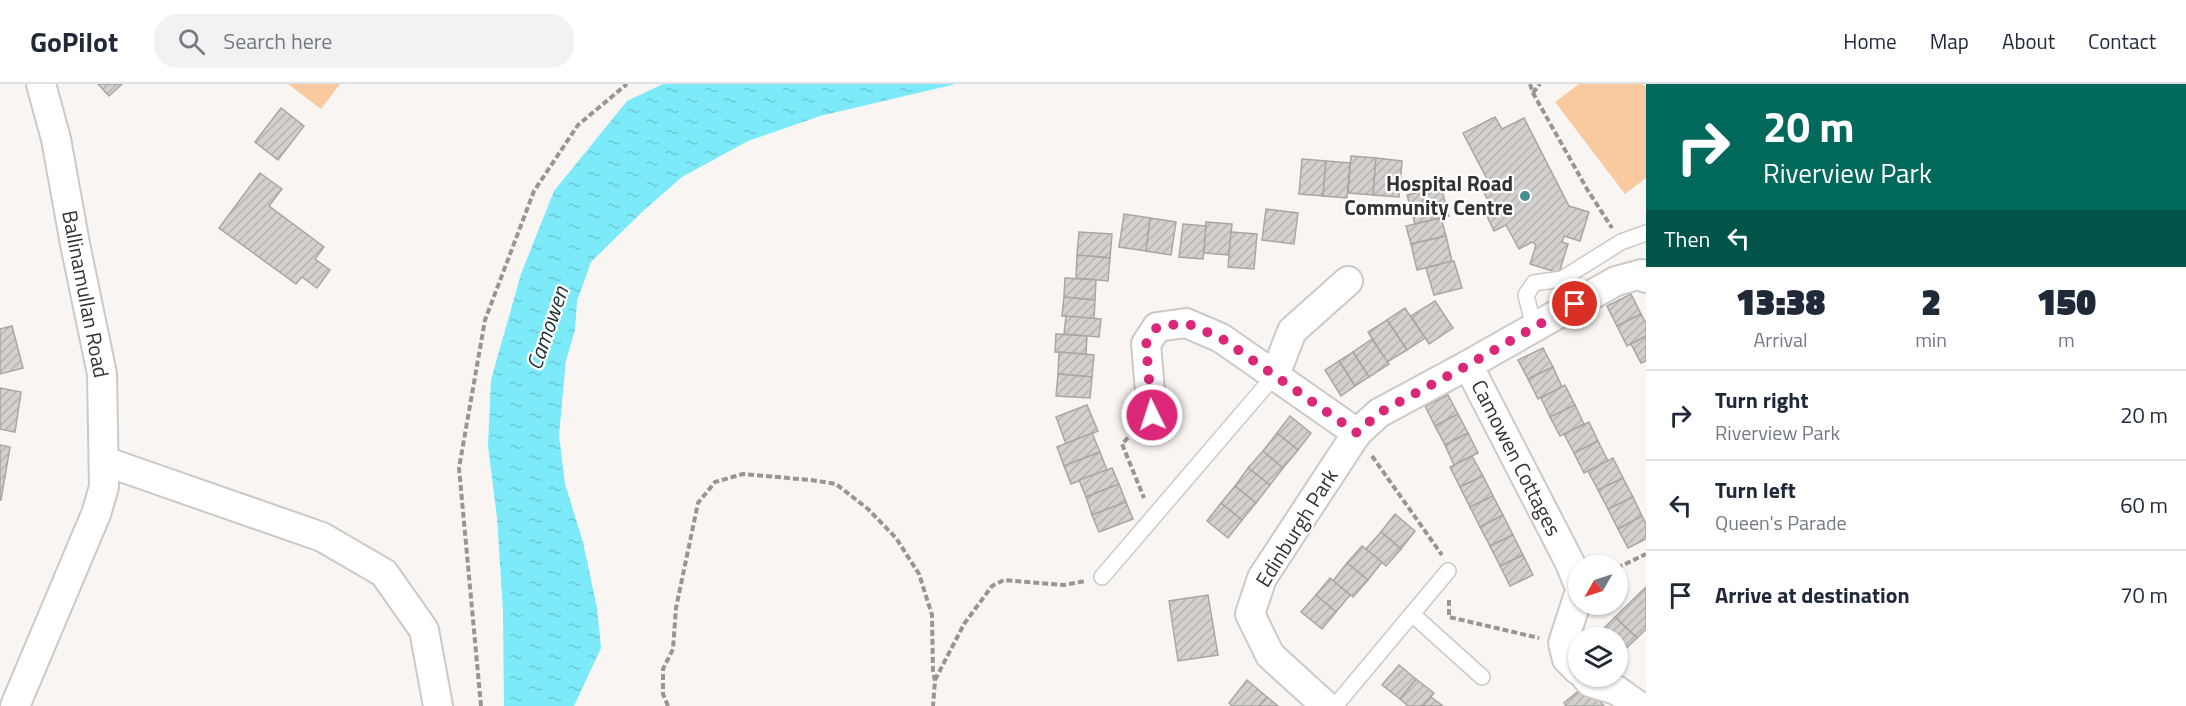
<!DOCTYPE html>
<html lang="en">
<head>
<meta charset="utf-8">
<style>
	:root { --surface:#fff; --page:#f2f2f3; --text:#1f2937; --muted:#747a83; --line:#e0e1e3 }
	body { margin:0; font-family:"Titillium Web",sans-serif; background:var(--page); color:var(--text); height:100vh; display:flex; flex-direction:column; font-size:22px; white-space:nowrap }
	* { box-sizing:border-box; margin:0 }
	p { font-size:20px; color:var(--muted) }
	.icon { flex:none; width:33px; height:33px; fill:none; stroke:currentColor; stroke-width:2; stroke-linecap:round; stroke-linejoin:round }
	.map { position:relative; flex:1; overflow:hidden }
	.panel { display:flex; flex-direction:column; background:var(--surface); width:540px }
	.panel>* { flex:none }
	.hud { background:#00695c; color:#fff; overflow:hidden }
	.needle { width:39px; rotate:231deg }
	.buttons { position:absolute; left:1568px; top:471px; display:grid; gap:12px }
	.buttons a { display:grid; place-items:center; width:60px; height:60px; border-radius:50%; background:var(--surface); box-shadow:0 2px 4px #0004; font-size:30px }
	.pin { position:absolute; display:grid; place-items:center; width:51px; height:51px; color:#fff; margin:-26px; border:3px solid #fff; border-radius:50%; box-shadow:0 2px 6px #0007 }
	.me { position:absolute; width:66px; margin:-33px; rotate:356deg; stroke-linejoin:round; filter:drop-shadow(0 0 4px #0008) }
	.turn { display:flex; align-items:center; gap:21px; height:126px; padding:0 18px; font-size:27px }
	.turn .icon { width:78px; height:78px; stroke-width:2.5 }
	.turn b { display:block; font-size:42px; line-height:51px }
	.then { display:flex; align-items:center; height:57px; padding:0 18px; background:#0003; gap:12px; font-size:22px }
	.eta { display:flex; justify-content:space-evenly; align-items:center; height:102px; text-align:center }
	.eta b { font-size:36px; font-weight:800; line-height:42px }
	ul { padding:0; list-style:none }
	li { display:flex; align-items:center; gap:18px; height:90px; padding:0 18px; border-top:2px solid var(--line) }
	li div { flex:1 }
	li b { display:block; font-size:22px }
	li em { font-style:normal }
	header { display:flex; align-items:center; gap:36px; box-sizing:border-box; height:84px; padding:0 30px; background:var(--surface); border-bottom:2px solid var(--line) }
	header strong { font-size:28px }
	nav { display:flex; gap:33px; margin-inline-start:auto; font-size:21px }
	.search { width:420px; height:54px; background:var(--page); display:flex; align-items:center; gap:15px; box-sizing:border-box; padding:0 21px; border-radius:24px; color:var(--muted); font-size:22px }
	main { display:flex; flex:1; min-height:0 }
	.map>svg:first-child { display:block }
</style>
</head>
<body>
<header>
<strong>GoPilot</strong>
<div class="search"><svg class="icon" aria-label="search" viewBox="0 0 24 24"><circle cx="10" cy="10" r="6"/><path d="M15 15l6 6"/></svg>Search here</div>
<nav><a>Home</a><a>Map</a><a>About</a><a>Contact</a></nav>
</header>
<main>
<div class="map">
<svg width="1646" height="622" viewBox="0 0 1646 622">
	<defs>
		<pattern id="water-ripples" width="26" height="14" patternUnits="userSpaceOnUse" patternTransform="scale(1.5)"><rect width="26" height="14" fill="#7ceaf8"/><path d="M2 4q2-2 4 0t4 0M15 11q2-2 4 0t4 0" fill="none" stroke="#6cc9d5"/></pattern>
		<pattern id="building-hatch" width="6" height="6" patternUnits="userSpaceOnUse" patternTransform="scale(1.5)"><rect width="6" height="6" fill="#d3d0ce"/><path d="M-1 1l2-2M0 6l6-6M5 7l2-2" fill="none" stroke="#b6b3b1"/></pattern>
	</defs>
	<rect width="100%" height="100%" fill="#f8f5f2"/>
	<g fill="#f9c9a0">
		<polygon points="288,0 340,0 321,25"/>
		<polygon points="1579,0 1643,0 1646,3 1646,94 1625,110 1555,18"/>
	</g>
	<polygon fill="url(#water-ripples)" points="663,0 956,0 820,32 748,57 682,93 642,128 591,178 577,217 575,246 566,276 559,351 565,400 583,458 597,524 601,564 574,622 504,622 503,527 497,434 488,362 491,296 521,190 554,107 627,17"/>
	<g fill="url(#building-hatch)" stroke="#a9a6a4" stroke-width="1.5">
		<polygon points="98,0 122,0 109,12"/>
		<polygon points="281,24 304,42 278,76 255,58"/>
		<polygon points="1495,33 1502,45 1524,34 1569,122 1589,128 1580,157 1564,152 1562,158 1568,160 1559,189 1530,180 1536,161 1532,158 1519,165 1506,141 1494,147 1486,130 1493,126 1480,101 1488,97 1463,49"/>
		<polygon points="1351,72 1376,74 1373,111 1348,109"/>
		<polygon points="1376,74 1402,77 1399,113 1373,111"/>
		<polygon points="1302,75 1326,77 1323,112 1299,110"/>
		<polygon points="1326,77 1350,79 1347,114 1323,112"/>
		<polygon points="260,89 282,105 269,122 324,163 315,175 330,186 317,204 302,193 296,200 219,144"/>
		<polygon points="1441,103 1449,132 1415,140 1407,111"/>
		<polygon points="1266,125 1298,129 1294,160 1262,156"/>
		<polygon points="1124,130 1150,134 1146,167 1119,163"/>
		<polygon points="1150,134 1176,138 1171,171 1146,167"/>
		<polygon points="1441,134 1446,152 1411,160 1406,142"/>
		<polygon points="1206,138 1232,140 1229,171 1204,169"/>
		<polygon points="1183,140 1206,142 1203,175 1179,173"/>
		<polygon points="1079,148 1112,150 1110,174 1077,171"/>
		<polygon points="1231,148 1257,150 1254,185 1228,183"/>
		<polygon points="1446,152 1452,177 1417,186 1411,160"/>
		<polygon points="1077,171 1110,174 1108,197 1076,194"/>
		<polygon points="1452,177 1454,177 1462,204 1434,211 1426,184"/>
		<polygon points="1065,194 1096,196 1095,216 1064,213"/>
		<polygon points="1631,210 1641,230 1617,242 1607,222"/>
		<polygon points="1064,213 1095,216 1094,235 1062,232"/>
		<polygon points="1435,217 1453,244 1429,260 1411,232"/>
		<polygon points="1405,224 1425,254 1407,266 1387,236"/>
		<polygon points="1641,230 1646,239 1646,252 1627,262 1617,242"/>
		<polygon points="1066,232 1101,235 1099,253 1064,250"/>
		<polygon points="1387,236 1407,266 1387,278 1368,248"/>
		<polygon points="12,242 23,284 0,290 0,245"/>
		<polygon points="1056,250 1087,252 1086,270 1055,268"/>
		<polygon points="1646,252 1646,277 1641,279 1631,260"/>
		<polygon points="1372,255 1389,280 1369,293 1353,268"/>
		<polygon points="1543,264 1553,283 1528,295 1518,276"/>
		<polygon points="1059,268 1094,271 1092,293 1058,290"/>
		<polygon points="1353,268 1369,293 1355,302 1339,277"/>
		<polygon points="1339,277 1355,302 1341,312 1325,286"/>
		<polygon points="1553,283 1562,303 1538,315 1528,295"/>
		<polygon points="1058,290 1092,293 1090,314 1056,312"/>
		<polygon points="1565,301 1575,321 1550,333 1541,314"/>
		<polygon points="0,304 21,308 15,348 0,345"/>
		<polygon points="1448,311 1458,330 1435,342 1425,322"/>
		<polygon points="1087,321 1098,347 1066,360 1056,333"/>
		<polygon points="1575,321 1584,340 1560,352 1550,333"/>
		<polygon points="1458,330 1468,349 1445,361 1435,342"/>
		<polygon points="1290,332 1311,349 1298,366 1277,349"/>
		<polygon points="1589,338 1598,357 1574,369 1564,350"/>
		<polygon points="1092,349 1100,368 1064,382 1057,363"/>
		<polygon points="1277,349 1298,366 1283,384 1263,367"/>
		<polygon points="1468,349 1478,369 1454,381 1445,361"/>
		<polygon points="1598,357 1608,377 1584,389 1574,369"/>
		<polygon points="0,361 10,363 1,416 0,416"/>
		<polygon points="1263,367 1283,384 1270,401 1248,384"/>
		<polygon points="1100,368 1107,386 1071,400 1064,382"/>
		<polygon points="1472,372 1483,392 1460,403 1450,383"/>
		<polygon points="1613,374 1623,394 1598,406 1588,387"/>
		<polygon points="1112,384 1119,400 1086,413 1079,396"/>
		<polygon points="1248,384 1270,401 1256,419 1235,402"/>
		<polygon points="1483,392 1493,412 1470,423 1460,403"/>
		<polygon points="1623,394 1633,413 1608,425 1598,406"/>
		<polygon points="1119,400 1126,418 1092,431 1086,413"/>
		<polygon points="1235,402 1256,419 1242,436 1221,419"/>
		<polygon points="1493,412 1503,431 1480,443 1470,423"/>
		<polygon points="1633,413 1642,432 1618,445 1608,425"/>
		<polygon points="1126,418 1133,435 1099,448 1092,431"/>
		<polygon points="1221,419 1242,436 1228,454 1207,437"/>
		<polygon points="1395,430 1415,447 1401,465 1381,448"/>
		<polygon points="1503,431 1513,451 1490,462 1480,443"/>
		<polygon points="1642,432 1646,440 1646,455 1628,464 1618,445"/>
		<polygon points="1381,448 1401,465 1386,482 1366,465"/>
		<polygon points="1513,451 1523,471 1500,482 1490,462"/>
		<polygon points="1362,462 1382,478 1368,496 1347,479"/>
		<polygon points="1523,471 1533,491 1510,502 1500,482"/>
		<polygon points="1347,479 1368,496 1353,513 1333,497"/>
		<polygon points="1330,494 1350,511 1336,528 1316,511"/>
		<polygon points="1646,503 1646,545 1637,554 1615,533"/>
		<polygon points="1208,511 1218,571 1178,577 1169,517"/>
		<polygon points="1316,511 1336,528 1322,545 1301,528"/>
		<polygon points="1615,533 1637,554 1617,573 1617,554 1594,554"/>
		<polygon points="1399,581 1416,595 1400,615 1382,601"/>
		<polygon points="1416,595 1434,609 1423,622 1408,622 1400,615"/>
		<polygon points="1247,596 1267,613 1259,622 1232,622 1229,619"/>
		<polygon points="1587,600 1604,622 1566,622 1564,619"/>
		<polygon points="1267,613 1278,622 1259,622"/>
		<polygon points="1431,613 1443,622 1423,622"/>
	</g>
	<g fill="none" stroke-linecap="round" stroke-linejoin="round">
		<defs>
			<g id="service">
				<polyline points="1534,244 1526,211 1534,199 1562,195 1621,158 1646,149"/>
				<polyline points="1102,493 1275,291"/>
				<polyline points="1412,530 1482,593"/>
				<polyline points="1335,622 1448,487"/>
			</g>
			<g id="minor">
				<polyline points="1468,281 1570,479 1578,499"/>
				<polyline points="1275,291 1292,247 1348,197"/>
				<polyline points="1152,331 1146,260 1157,243 1186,239 1221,254 1357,349"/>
				<polyline points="104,377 322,453 384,489 424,546 438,622"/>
				<polyline points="1578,513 1563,559 1567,575 1578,586"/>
				<polyline points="1585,592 1590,598 1616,606 1639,622"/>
				<polyline points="15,622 96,430 104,403 102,290 75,160 56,55 41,0"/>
				<polyline points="1326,622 1270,571 1250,530 1262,494 1357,349 1379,329 1468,281 1616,197 1642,190 1646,194"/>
			</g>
		</defs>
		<use href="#service" stroke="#ccc9c6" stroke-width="18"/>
		<use href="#minor" stroke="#ccc9c6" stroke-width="32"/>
		<g stroke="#989594" stroke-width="4" stroke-dasharray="6 3" stroke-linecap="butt">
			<polyline points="1530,0 1533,9 1587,105 1612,144"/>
			<polyline points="1533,9 1540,0"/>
			<polyline points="1134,347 1122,360 1144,414"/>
			<polyline points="1372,372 1442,471"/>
			<polyline points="1617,484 1646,470"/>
			<polyline points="1449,516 1449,533 1539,554"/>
			<polyline points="935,596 964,540 992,502 1004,496 1064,501 1085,497"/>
			<polyline points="481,622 459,384 485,236 534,107 578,41 627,0"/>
			<polyline points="668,622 663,610 663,585 673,565 676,524 698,419 715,398 743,390 811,396 836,400 868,425 896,454 919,490 932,531 933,587 935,597 933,622"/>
		</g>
		<use href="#service" stroke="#fff" stroke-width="15"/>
		<use href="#minor" stroke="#fff" stroke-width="28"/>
	</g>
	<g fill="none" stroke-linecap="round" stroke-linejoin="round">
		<polyline stroke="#db2777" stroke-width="10" stroke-dasharray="0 18" points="1152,331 1146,260 1157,243 1186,239 1221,254 1357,349 1379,329 1468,281 1575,220"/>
	</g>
	<circle fill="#458c95" stroke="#fff" stroke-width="2" cx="1525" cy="112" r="6"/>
	<g text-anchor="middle" stroke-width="4.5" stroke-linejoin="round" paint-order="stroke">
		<g font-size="21" font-weight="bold" fill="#343232" stroke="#fff" text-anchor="end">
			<text x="1513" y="107">Hospital Road<tspan x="1513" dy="24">Community Centre</tspan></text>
		</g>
		<g font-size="21" fill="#343232" stroke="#fff">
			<text transform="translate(85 210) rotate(79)" y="7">Ballinamullan Road</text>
			<text transform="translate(1516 374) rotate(63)" y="7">Camowen Cottages</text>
			<text transform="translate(1297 444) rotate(-58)" y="7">Edinburgh Park</text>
		</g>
		<g font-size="22" font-style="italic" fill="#1b3032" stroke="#fff">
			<text transform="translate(547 244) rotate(-71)" y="8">Camowen</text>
		</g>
	</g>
</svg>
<div class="buttons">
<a><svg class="needle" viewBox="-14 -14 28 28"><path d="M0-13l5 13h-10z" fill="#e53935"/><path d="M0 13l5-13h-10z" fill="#747a83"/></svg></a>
<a><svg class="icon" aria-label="layers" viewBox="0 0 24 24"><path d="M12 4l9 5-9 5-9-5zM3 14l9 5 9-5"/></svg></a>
</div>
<div class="pin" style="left:1575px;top:220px;background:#d93025"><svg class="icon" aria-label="arrive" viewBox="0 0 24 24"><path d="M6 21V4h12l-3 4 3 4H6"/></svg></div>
<svg class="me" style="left:1152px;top:331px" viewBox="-20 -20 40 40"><circle r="17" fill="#db2777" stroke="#fff" stroke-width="3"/><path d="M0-11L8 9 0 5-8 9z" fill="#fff"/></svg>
</div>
<section class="panel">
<div class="hud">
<div class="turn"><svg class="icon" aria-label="right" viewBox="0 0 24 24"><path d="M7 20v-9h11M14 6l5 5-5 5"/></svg><div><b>20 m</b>Riverview Park</div></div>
<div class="then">Then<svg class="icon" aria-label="left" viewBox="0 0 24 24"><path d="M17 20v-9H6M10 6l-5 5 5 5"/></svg></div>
</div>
<div class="eta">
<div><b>13:38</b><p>Arrival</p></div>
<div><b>2</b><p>min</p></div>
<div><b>150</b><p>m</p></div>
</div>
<ul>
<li><svg class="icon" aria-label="right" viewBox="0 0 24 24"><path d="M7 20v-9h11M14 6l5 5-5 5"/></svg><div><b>Turn right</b><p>Riverview Park</p></div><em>20 m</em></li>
<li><svg class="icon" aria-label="left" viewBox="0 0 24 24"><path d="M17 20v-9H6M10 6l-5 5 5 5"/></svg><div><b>Turn left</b><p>Queen's Parade</p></div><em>60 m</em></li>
<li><svg class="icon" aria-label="arrive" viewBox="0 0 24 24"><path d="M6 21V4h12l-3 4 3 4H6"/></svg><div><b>Arrive at destination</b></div><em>70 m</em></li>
</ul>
</section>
</main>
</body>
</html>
